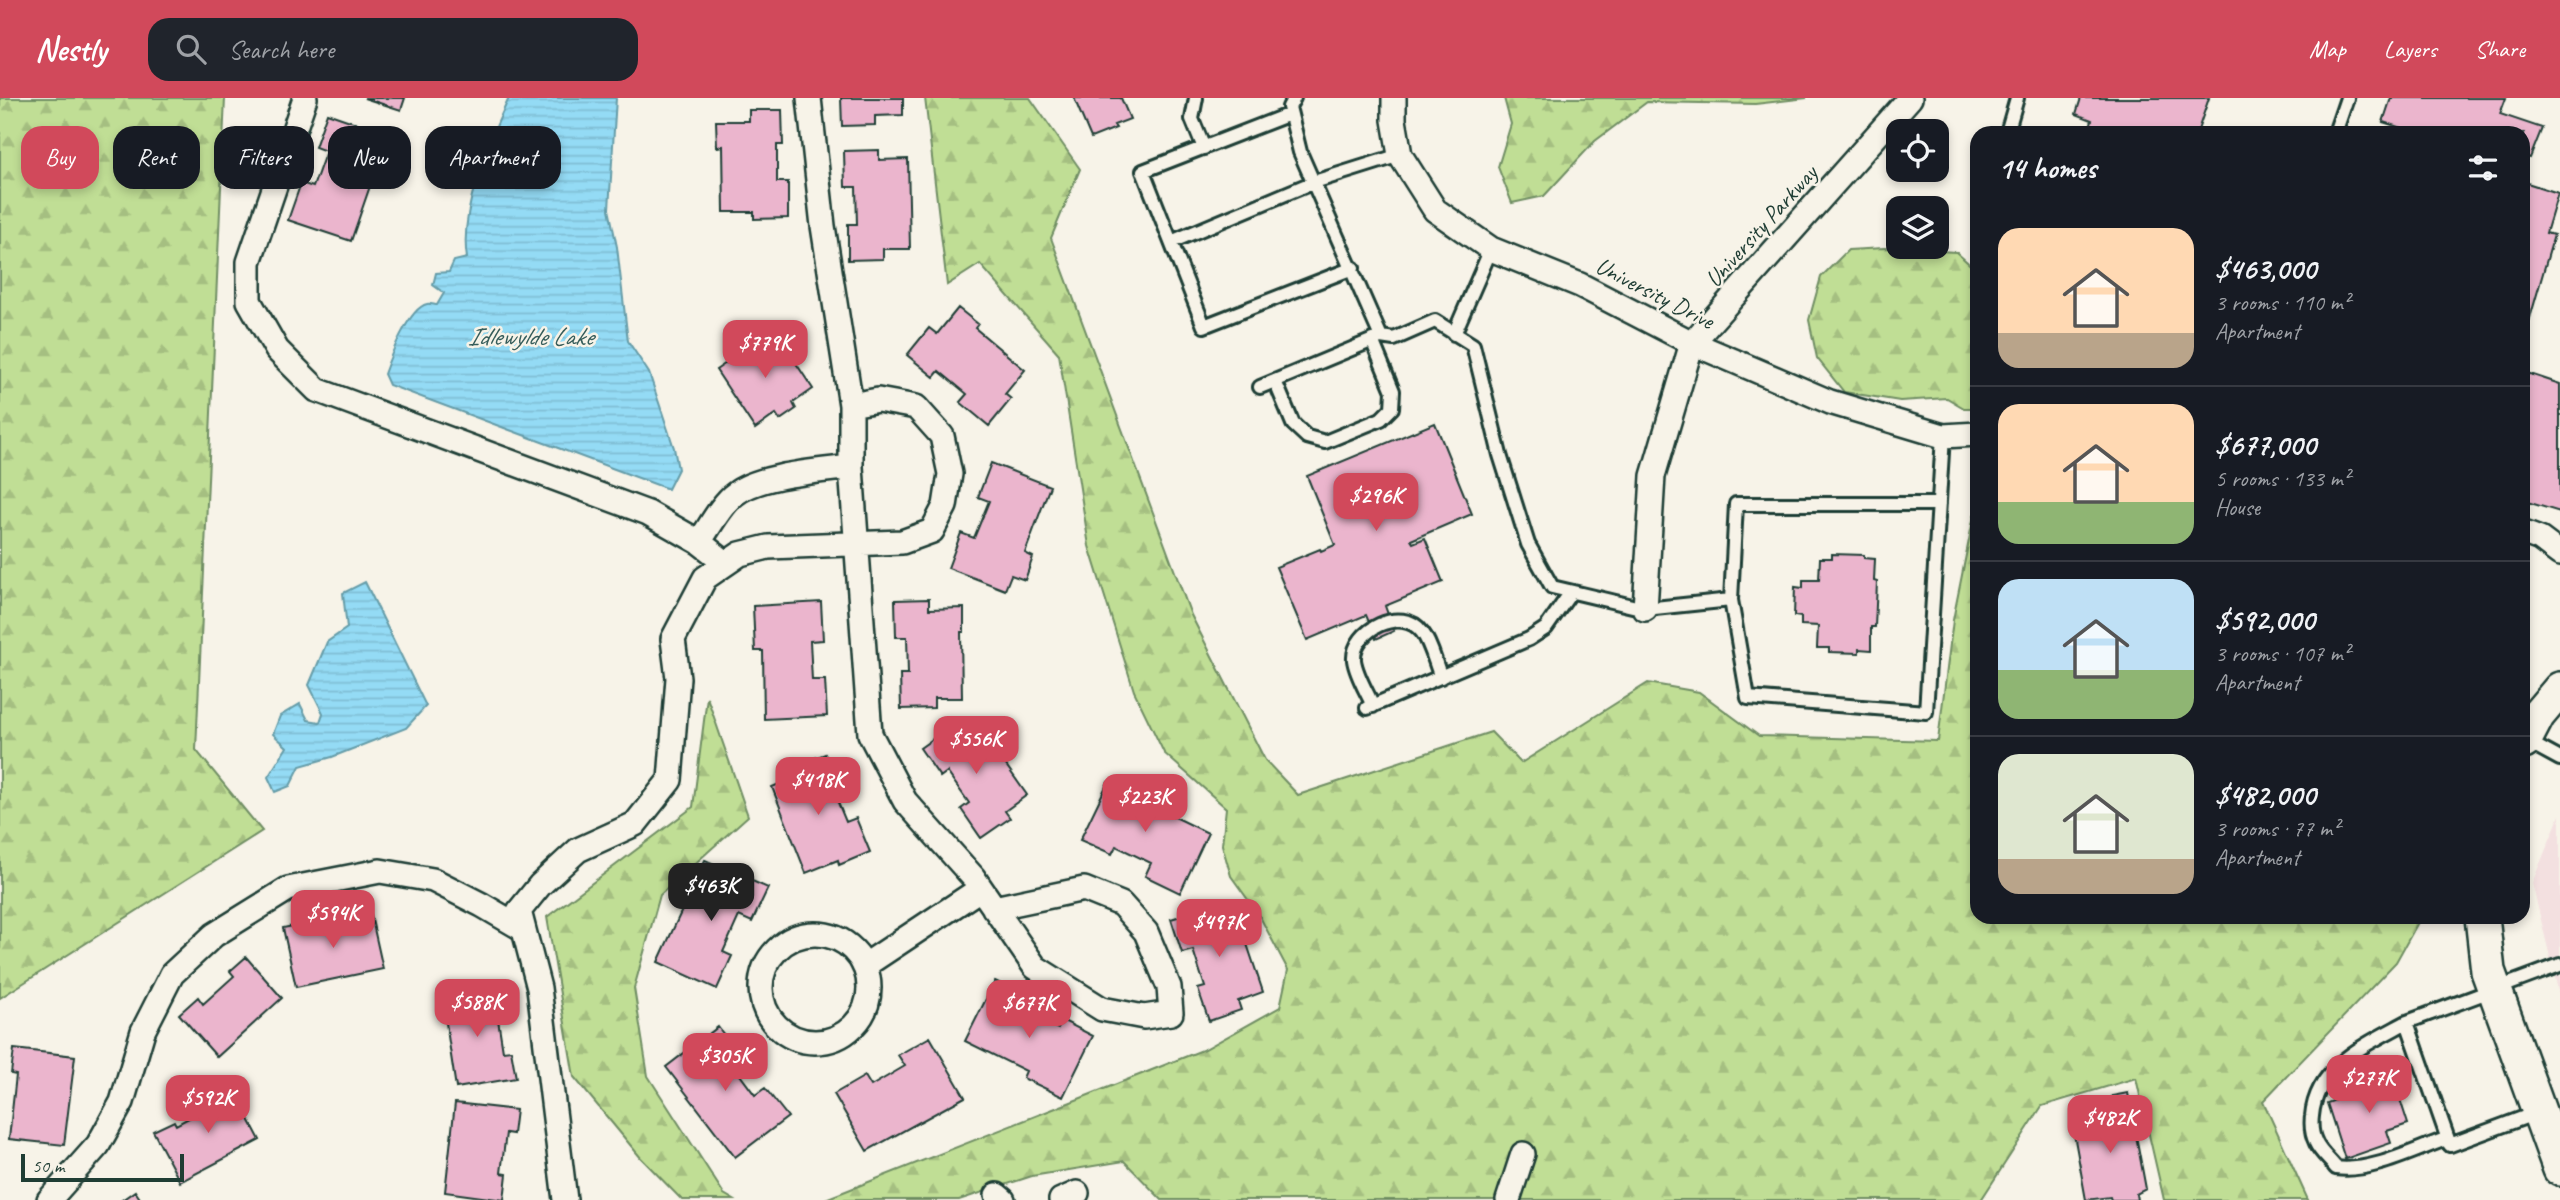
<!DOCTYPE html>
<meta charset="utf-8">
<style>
:root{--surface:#171b24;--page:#20242c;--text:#f1f3f6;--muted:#9ea1a6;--line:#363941;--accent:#d1495b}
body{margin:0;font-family:Caveat,sans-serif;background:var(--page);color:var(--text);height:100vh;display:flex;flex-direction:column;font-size:26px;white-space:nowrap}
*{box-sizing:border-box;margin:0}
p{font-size:23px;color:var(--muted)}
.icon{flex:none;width:38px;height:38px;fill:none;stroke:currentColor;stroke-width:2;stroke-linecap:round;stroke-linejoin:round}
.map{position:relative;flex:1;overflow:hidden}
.drawer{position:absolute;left:1970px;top:28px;width:560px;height:798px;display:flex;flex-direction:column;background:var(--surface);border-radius:21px;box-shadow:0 4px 10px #0003}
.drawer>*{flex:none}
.banner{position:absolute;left:21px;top:28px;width:665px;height:63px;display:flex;gap:14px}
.buttons{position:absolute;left:1886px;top:21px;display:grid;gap:14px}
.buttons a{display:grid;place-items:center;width:63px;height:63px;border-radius:14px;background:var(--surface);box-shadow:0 4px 10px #0003;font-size:35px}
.scale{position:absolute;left:21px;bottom:18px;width:163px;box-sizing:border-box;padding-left:7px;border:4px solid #1f3d34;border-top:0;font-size:19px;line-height:24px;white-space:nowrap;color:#1f3d34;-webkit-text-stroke:5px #f7f3e8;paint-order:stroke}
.price{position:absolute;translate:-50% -60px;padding:0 16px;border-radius:14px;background:var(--accent);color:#fff;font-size:23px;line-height:46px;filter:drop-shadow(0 2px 4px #0008)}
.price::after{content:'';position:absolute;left:50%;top:42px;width:21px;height:16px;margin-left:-10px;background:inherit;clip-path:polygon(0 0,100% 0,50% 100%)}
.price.active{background:#222;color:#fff}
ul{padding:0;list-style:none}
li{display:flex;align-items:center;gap:21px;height:175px;padding:0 28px}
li+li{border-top:2px solid var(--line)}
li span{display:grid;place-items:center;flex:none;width:196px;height:140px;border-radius:21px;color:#555}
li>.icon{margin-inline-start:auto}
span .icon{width:84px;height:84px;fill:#fffc;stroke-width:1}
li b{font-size:30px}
h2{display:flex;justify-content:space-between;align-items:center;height:84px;padding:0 28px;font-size:30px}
.pill{padding:0 24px;border-radius:21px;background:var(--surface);box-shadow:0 4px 10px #0003;font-size:24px;line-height:63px}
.pill.active{background:var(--accent);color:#fff}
header{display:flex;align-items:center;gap:42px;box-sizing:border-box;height:98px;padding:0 35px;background:var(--accent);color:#fff}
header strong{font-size:33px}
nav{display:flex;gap:38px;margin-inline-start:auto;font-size:24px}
.search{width:490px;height:63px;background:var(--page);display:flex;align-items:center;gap:18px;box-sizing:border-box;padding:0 24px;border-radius:21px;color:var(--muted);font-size:26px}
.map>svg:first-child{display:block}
.built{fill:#f3e0e0}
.forest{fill:url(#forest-firs);stroke:#708e64;stroke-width:2}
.water{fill:url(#water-rules);stroke:#659ca8;stroke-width:2}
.building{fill:#ebb5cd;stroke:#1f3d34;stroke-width:2}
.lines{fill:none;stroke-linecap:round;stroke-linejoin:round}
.service-casing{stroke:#1f3d34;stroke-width:18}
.minor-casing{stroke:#1f3d34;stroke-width:28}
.secondary-casing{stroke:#1f3d34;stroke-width:38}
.service{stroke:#f7f3e8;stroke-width:12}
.minor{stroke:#f7f3e8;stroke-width:23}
.secondary{stroke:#f7f3e8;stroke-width:33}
.labels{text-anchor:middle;stroke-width:5;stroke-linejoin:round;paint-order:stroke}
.street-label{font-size:24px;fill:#1f3d34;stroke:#f7f3e8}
.water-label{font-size:26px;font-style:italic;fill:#365d5b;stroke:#f7f3e8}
</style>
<header>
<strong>Nestly</strong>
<div class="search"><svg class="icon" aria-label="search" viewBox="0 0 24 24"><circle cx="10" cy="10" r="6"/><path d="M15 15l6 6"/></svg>Search here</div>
<nav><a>Map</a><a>Layers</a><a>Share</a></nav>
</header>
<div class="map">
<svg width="2560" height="1102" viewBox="0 0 2560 1102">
<defs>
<pattern id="forest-firs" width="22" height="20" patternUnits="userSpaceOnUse" patternTransform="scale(1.75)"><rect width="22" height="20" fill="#c0de95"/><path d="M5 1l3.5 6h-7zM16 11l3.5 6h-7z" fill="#a5bf81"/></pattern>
<pattern id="water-rules" width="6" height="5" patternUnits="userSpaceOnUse" patternTransform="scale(1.75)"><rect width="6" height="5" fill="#94dbf5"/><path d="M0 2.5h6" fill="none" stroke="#7fbdd3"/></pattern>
</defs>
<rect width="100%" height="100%" fill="#f7f3e8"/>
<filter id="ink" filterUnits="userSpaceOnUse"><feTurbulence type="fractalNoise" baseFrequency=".0143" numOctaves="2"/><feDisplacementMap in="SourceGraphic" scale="14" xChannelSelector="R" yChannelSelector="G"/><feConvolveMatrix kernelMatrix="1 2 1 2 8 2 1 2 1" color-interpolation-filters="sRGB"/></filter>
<g filter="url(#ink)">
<path class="built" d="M 2560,717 L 2560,900 L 2532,785 Z"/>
<path class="forest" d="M 0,0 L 225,0 L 196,652 L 262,733 L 0,900 Z
M 925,0 L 1030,0 L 1080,71 L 1051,140 L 1191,517 L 1265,662 L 1298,697 L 1491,634 L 1521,665 L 1648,585 L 1699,594 L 1759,638 L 1938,643 L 1953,522 L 1974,417 L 1977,414 L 1978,819 L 2421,819 L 2396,864 L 2263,1003 L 2308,1102 L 2164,1102 L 2136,980 L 2042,1008 L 1981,1102 L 1162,1102 L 1124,1063 L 1032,1078 L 959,1102 L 823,1102 L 1205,951 L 1280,909 L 1288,872 L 1259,817 L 1231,778 L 1222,747 L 1226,710 L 1164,655 L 1134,593 L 1089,448 L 1059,256 L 980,166 L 947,187 Z
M 1504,0 L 1807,0 L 1755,6 L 1647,4 L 1595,43 L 1544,98 L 1512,105 L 1498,69 L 1511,26 Z
M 1884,150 L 1956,154 L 1977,173 L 1977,310 L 1964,310 L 1947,300 L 1900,303 L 1844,294 L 1817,260 L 1809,222 L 1821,179 L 1848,152 Z
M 707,599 L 748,718 L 660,797 L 634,890 L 648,978 L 724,1096 L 734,1102 L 682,1102 L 641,1060 L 574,979 L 547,819 L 693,709 Z"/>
<path class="water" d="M 509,0 L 616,0 L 609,111 L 617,149 L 628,243 L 649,275 L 674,350 L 678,371 L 668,391 L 389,287 L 384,276 C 390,259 409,210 427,206 C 429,205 435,207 437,207 L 444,195 L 433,187 L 436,175 L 449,174 L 454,163 L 467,160 C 459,113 489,42 509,0 Z
M 365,484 L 426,608 L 406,630 L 332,659 L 300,668 L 290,688 L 275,694 L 268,679 L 287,649 L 273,636 L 280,618 L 300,606 L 308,622 L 320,624 L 323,615 L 309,587 L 327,544 L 347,530 L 343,495 Z"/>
<path class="building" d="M 364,0 L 405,0 L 401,12 Z
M 841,0 L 903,0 L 903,17 L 875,18 L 875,27 L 842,28 Z
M 1074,0 L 1121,0 L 1130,21 L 1114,27 L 1116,30 L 1091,40 Z
M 2081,0 L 2209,0 L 2197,35 L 2088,35 L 2092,22 L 2076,16 Z
M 2391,0 L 2506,0 L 2500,16 L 2542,30 L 2530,60 L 2524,58 L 2524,35 L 2417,35 L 2383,24 Z
M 749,12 L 782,12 L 783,47 L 777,47 L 777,84 L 788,84 L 788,120 L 754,121 L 754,114 L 724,114 L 723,48 L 717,49 L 716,23 L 749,23 Z
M 327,15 L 388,36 L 351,143 L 288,122 L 301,85 L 313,89 L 326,53 L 315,49 Z
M 879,52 L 879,62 L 908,61 L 910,151 L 883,151 L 883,161 L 848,162 L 848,126 L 857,126 L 856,89 L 845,89 L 844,53 Z
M 2524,84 L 2558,95 L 2546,135 L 2554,137 L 2524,241 Z
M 958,210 L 978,226 L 975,230 L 1025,272 L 1005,296 L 1011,301 L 989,328 L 960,304 L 967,296 L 939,273 L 934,279 L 907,257 L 929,230 L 937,236 Z
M 774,232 L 813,291 L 793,305 L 796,311 L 780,322 L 776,316 L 755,331 L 716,272 Z
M 2524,274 L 2560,286 L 2560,414 L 2524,403 Z
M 1435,325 L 1472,416 L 1411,442 L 1413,445 L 1425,440 L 1443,484 L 1385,508 L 1394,533 L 1376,541 L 1366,517 L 1307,542 L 1276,469 L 1320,451 L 1321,453 L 1335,447 L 1307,378 Z
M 991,365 L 1050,388 L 1025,455 L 1033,459 L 1025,482 L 1011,477 L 1005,492 L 948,470 L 961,435 L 974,440 L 989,403 L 978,399 Z
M 1832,456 L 1864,457 L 1864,460 L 1875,461 L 1874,483 L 1877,484 L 1875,529 L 1871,529 L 1871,552 L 1859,551 L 1859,555 L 1829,554 L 1829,550 L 1817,550 L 1818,528 L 1801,527 L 1801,519 L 1794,518 L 1795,489 L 1803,490 L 1803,482 L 1819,482 L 1820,460 L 1832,460 Z
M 929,501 L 929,511 L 964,510 L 964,534 L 961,534 L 962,600 L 934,600 L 934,610 L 901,611 L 900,576 L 908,576 L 907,539 L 896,539 L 895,502 Z
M 821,504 L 823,542 L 810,543 L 812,582 L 825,582 L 827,618 L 764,621 L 763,553 L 755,553 L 753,508 Z
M 975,623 L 1027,697 L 1005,713 L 1010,720 L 981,740 L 961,711 L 969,705 L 947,674 L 940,679 L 920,650 L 947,631 L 952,638 Z
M 825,656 L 838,688 L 832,690 L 846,724 L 856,720 L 870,754 L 839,767 L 838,762 L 806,775 L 772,689 L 796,679 L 792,669 Z
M 1132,683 L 1152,693 L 1146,705 L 1208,735 L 1180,795 L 1145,778 L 1151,765 L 1116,748 L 1112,756 L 1080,742 L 1108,684 L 1126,693 Z
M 705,762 L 768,790 L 752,824 L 739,818 L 723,854 L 732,858 L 717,891 L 658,864 Z
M 1234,807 L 1263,894 L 1238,903 L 1241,912 L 1209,923 L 1198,891 L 1205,889 L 1193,852 L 1182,855 L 1171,821 L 1203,811 L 1205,817 Z
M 371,817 L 383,871 L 296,889 L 283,830 L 308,825 L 309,830 Z
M 246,859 L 282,900 L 217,959 L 179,916 L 198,899 L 203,906 L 234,878 L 230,873 Z
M 995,883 L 1030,901 L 1023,914 L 1058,931 L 1062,922 L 1093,938 L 1063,999 L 1023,980 L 1026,973 L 965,943 Z
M 498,890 L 502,915 L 497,915 L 503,953 L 511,952 L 516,980 L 456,990 L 442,899 Z
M 718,929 L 741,959 L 732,966 L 755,997 L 765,990 L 788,1019 L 735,1059 L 666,969 Z
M 930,939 L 965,999 L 867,1053 L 834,996 L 865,978 L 871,988 L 905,968 L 898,957 Z
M 14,951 L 75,958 L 64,1047 L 9,1041 L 16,977 L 11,976 Z
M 2388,969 L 2404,978 L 2407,989 L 2397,992 L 2408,1026 L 2387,1033 L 2391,1045 L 2345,1061 L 2327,1005 L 2381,986 L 2377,973 Z
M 231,987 L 260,1042 L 180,1084 L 153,1033 L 174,1023 L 176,1027 L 213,1007 L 208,998 Z
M 2128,995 L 2146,1091 L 2136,1096 L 2137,1102 L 2111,1102 L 2110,1099 L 2086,1102 L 2072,1025 L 2116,1017 L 2112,998 Z
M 455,1005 L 516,1012 L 513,1036 L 506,1035 L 501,1075 L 507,1076 L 504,1102 L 445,1094 Z
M 135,1093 L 141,1102 L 122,1102 Z"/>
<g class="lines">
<defs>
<path id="service" d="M 1196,0 L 1192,21 L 1204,50
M 1294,0 L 1289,9 L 1300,54 L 1381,239 L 1394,241 L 1435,223 L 1473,247 L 1500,357 L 1528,446 L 1552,489 L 1645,511 L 1731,502 L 1748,600 L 1926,614 L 1943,338
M 1290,16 L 1143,73 L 1204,228 L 1353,170
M 2007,35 L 2017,0
M 2335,35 L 2347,0
M 1171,144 L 1314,84 L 1400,57
M 1454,236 L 1491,151
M 1275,283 L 1293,326 L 1307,339 L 1325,344 L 1381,321 L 1392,310 L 1393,293 L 1372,242
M 1260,289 L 1378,240
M 1731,502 L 1736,406 L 1939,406
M 1373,608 C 1367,594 1356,577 1354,562 C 1352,532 1402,507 1422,534 C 1431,545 1435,565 1441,579
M 1367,610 L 1529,541 L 1546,530 L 1571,494
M 2525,642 L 2560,661
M 2407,924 C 2367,946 2316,968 2312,1018 C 2311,1026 2312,1037 2316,1045 C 2320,1054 2330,1062 2336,1070 C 2370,1075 2414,1052 2446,1041 L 2450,1047
M 2539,1014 L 2450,1047 L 2407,924 L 2560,867"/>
<path id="minor" d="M 305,0 L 249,164 L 249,203 L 277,252 L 317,292 L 648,415 L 699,444 L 726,465
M 809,0 L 823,128 L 851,307 L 851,369 L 870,636 L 905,703 L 973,779 L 1035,869 L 1102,911 L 1144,919 L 1171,915 L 1169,889 L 1146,834 L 1121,806 L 1084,791 L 994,810
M 1394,0 L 1394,22 L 1400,57 L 1435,112 L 1491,151 L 1580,187 L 1692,245 L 1830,304 L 1943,338 L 1978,336
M 2524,435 L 2540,441 L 2560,456
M 699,444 C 709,430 722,405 735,396 C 758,377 821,373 851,369
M 1645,511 L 1653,378 L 1692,245 L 1910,0
M761 890a54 54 0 1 1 108 0a54 54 0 1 1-108 0Z
M 864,868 L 980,791
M 997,1097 L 1003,1102
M 49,1102 L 98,1047 L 122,1004 L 143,933 L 172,876 L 214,837 L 288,791 L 380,773 L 433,782 L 482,807 L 523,831
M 565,1102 L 539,890 L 519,813 L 540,787 L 578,752 L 635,726 L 670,682 L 678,580 L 673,541 L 705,480 L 740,456 L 768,449 L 902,444 L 932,433 L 945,408 L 950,376 L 942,338 L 916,309 L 878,302 L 851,307
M 1061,1102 L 1077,1095
M 1508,1102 L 1523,1056"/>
<path id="secondary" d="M 2524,644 L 2538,617 L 2560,591
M 2482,819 L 2488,873 L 2560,1071"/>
</defs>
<use href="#service" class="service-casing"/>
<use href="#minor" class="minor-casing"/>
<use href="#secondary" class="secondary-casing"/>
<use href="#service" class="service"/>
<use href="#minor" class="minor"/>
<use href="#secondary" class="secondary"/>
</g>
</g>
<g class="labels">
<g class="street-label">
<text transform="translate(1761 128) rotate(-48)" y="8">University Parkway</text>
<text transform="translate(1655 195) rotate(27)" y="8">University Drive</text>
</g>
<g class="water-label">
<text x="530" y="247">Idlewylde Lake</text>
</g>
</g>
</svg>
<div class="buttons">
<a><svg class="icon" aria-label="locate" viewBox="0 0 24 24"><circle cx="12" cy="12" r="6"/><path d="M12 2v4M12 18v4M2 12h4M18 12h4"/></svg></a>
<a><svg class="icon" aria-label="layers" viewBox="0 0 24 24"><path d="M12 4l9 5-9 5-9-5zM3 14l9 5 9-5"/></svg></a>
</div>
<div class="scale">50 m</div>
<b class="price" style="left:765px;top:282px">$779K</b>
<b class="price" style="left:1376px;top:435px">$296K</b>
<b class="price" style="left:976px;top:678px">$556K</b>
<b class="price" style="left:818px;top:719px">$418K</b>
<b class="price" style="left:1145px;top:736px">$223K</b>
<b class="price active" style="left:711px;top:825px">$463K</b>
<b class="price" style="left:333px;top:852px">$594K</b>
<b class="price" style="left:1219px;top:861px">$497K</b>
<b class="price" style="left:477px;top:941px">$588K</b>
<b class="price" style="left:1029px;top:942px">$677K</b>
<b class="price" style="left:725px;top:995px">$305K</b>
<b class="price" style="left:2369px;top:1017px">$277K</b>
<b class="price" style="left:208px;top:1037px">$592K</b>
<b class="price" style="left:2110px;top:1057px">$482K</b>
<div class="banner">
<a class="pill active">Buy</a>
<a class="pill">Rent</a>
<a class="pill">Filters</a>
<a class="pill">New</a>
<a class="pill">Apartment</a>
</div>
<section class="drawer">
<h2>14 homes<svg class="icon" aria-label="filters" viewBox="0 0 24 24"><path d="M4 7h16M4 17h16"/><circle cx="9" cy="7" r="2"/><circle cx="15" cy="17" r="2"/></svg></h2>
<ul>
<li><span style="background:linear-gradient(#ffd9b3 75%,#b9a48a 0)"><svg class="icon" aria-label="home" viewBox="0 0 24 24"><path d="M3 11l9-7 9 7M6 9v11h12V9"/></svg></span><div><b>$463,000</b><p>3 rooms · 110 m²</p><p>Apartment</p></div></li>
<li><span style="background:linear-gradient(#ffd9b3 70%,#8fb573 0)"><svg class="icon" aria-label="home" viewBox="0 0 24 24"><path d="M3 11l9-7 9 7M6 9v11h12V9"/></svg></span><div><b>$677,000</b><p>5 rooms · 133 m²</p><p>House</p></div></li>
<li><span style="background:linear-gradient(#bfe0f5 65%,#8fb573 0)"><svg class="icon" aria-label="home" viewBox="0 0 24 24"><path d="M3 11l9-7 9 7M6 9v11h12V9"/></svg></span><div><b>$592,000</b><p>3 rooms · 107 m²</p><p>Apartment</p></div></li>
<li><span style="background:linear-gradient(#dfe7d0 75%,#b9a48a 0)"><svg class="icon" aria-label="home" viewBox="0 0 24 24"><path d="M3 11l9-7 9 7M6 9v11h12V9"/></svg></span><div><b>$482,000</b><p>3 rooms · 77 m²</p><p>Apartment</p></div></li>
</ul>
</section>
</div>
